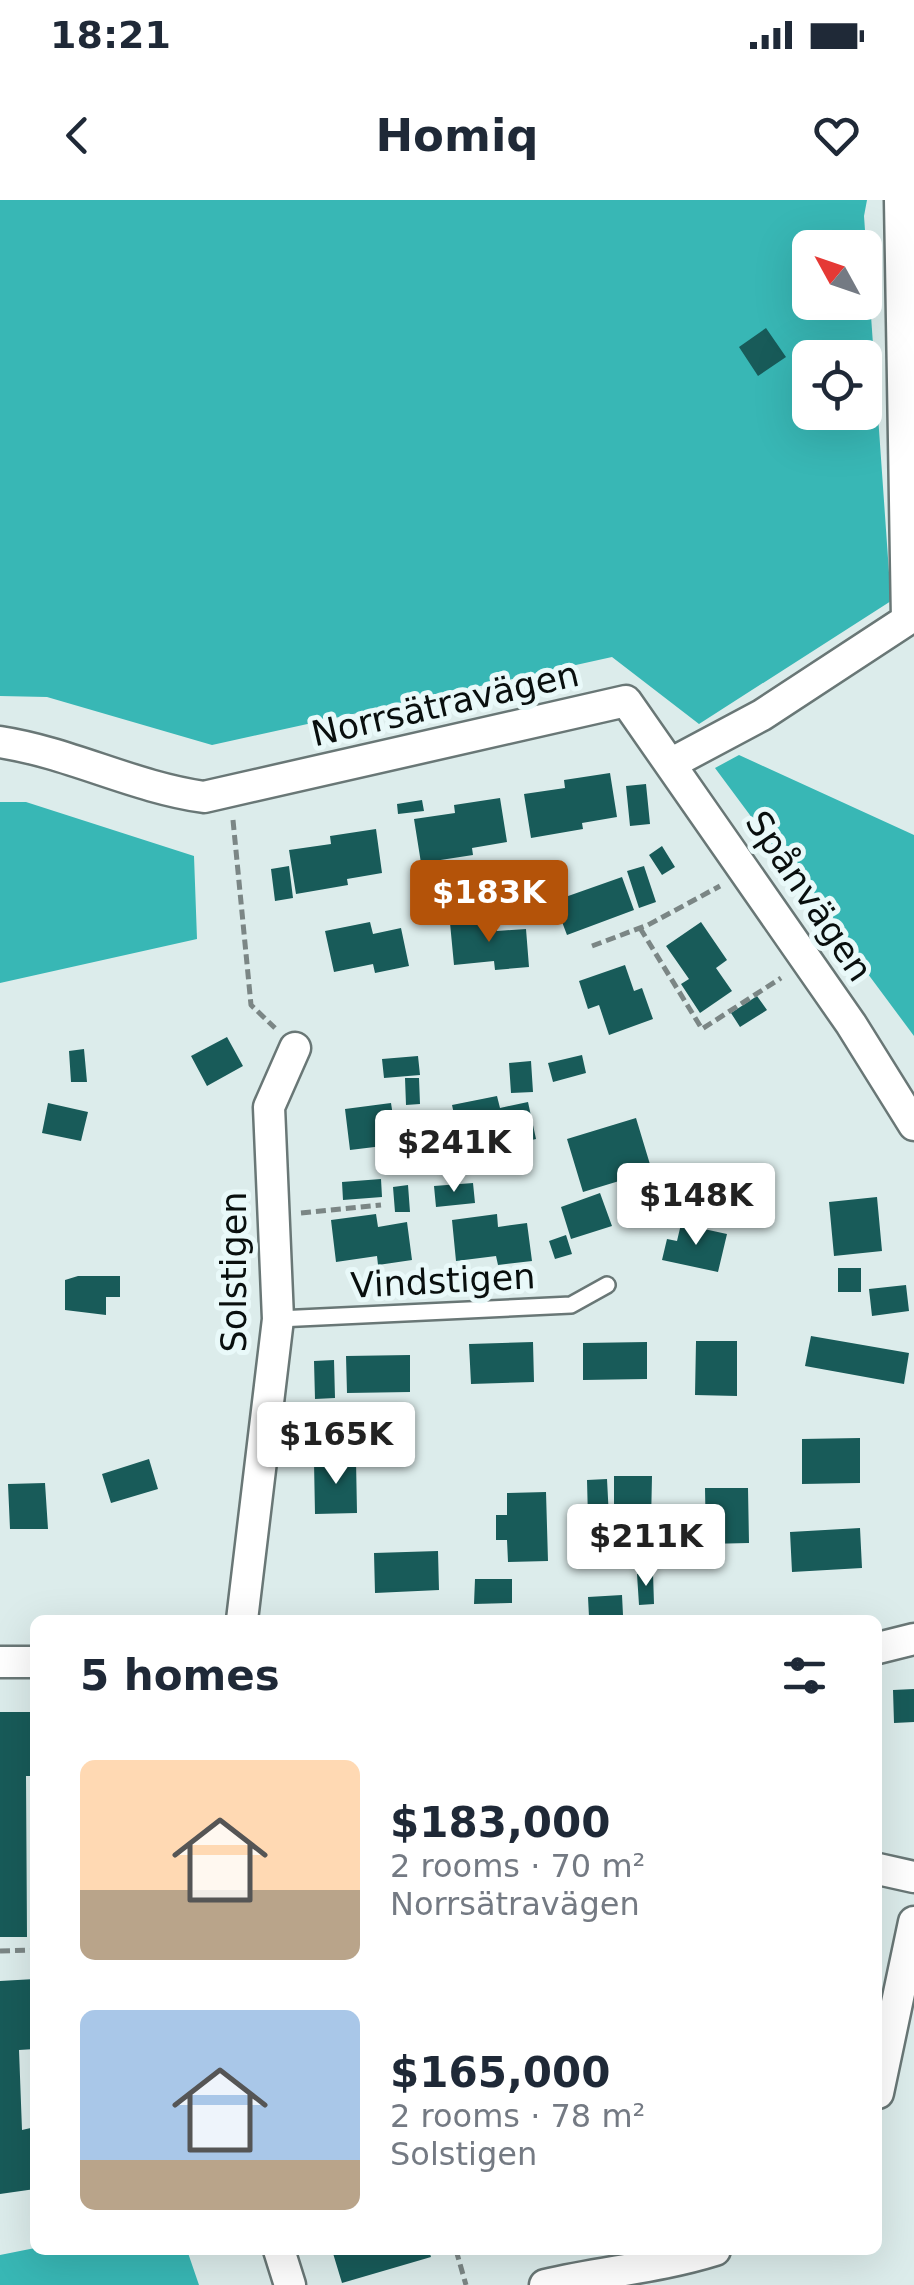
<!DOCTYPE html>
<meta charset="utf-8">
<style>
:root{--surface:#fff;--page:#f2f2f3;--text:#1f2937;--muted:#747a83;--accent:#b45309}
body{margin:0;font-family:"DejaVu Sans",sans-serif;background:var(--page);color:var(--text);height:100vh;display:flex;flex-direction:column;font-size:38px;white-space:nowrap}
*{box-sizing:border-box;margin:0}
p{font-size:32px;color:var(--muted)}
.icon{flex:none;width:55px;height:55px;fill:none;stroke:currentColor;stroke-width:2;stroke-linecap:round;stroke-linejoin:round}
.map{position:relative;flex:1;overflow:hidden}
.sheet{position:absolute;left:30px;top:1415px;width:852px;height:640px;display:flex;flex-direction:column;background:var(--surface);border-radius:15px;box-shadow:0 10px 40px #0002}
.sheet>*{flex:none}
.needle{width:65px;rotate:310deg}
.buttons{position:absolute;left:792px;top:30px;display:grid;gap:20px}
.buttons a{display:grid;place-items:center;width:90px;height:90px;border-radius:15px;background:var(--surface);box-shadow:0 10px 40px #0002;font-size:50px}
.price{position:absolute;translate:-50% -85px;padding:0 22px;border-radius:10px;background:#fff;color:#222;font-size:32px;line-height:65px;filter:drop-shadow(0 2px 5px #0008)}
.price::after{content:'';position:absolute;left:50%;top:60px;width:30px;height:22px;margin-left:-15px;background:inherit;clip-path:polygon(0 0,100% 0,50% 100%)}
.price.current{background:var(--accent);color:#fff}
ul{padding:0;list-style:none}
li{display:flex;align-items:center;gap:30px;height:250px;padding:0 50px}
li span{display:grid;place-items:center;flex:none;width:280px;height:200px;border-radius:15px;color:#555}
li>.icon{margin-inline-start:auto}
span .icon{width:120px;height:120px;fill:#fffc;stroke-width:1}
li b{font-size:42px}
h2{display:flex;justify-content:space-between;align-items:center;height:120px;padding:0 50px;font-size:42px}
.status{display:flex;justify-content:space-between;align-items:center;height:70px;padding:0 50px;background:var(--surface);direction:ltr}
.status svg{height:28px;fill:currentColor}
header{display:flex;justify-content:space-between;align-items:center;height:130px;padding:0 50px;background:var(--surface);font-size:45px;font-weight:700}
.map>svg:first-child{display:block}
.forest{fill:#38b7b5;fill-rule:evenodd}
.building{fill:#185b59}
.lines{fill:none;stroke-linecap:round;stroke-linejoin:round}
.service-casing{stroke:#697776;stroke-width:20}
.minor-casing{stroke:#697776;stroke-width:35}
.path{stroke:#7b8685;stroke-width:5;stroke-dasharray:10 5;stroke-linecap:butt}
.service{stroke:#fff;stroke-width:15}
.minor{stroke:#fff;stroke-width:30}
.labels{text-anchor:middle;stroke-width:10;stroke-linejoin:round;paint-order:stroke}
.street-label{font-size:35px;fill:#090f0e;stroke:#e9f9f9}
</style>
<div class="status"><b>18:21</b><svg viewBox="0 0 49 12"><path d="M0 12V9h3v3zM5 12V6h3v6zM10 12V3h3v9zM15 12V0h3v12zM26 1h20v11H26zM47 4h2v5h-2z"/></svg></div>
<header><svg class="icon" aria-label="back" viewBox="0 0 24 24"><path d="M15 5l-7 7 7 7"/></svg>Homiq<svg class="icon" aria-label="heart" viewBox="0 0 24 24"><path d="M12 20l-8-8c-3-5 5-10 8-4 3-6 11-1 8 4z"/></svg></header>
<div class="map">
<svg width="914" height="2085" viewBox="0 0 914 2085">
<rect width="100%" height="100%" fill="#dceceb"/>
<path class="forest" d="M 0,0 L 867,0 L 864,16 L 891,401 L 699,524 L 612,457 L 212,545 L 47,497 L 0,496 ZM 810,48 L 865,48 L 865,102 L 810,102 ZM 810,158 L 865,158 L 865,212 L 810,212 Z
M 739,555 L 914,635 L 914,836 L 715,568 Z
M 0,602 L 26,602 L 194,656 L 197,739 L 0,783 Z
M 35,2048 L 187,2050 L 199,2085 L 0,2085 L 0,2055 Z"/>
<path class="building" d="M 766,128 L 786,157 L 758,176 L 739,147 Z
M 610,573 L 617,617 L 582,623 L 583,629 L 531,638 L 524,594 L 565,588 L 564,580 Z
M 646,584 L 650,624 L 630,626 L 626,586 Z
M 500,598 L 507,642 L 472,648 L 473,655 L 421,663 L 414,619 L 455,613 L 454,605 Z
M 422,600 L 424,611 L 398,614 L 397,604 Z
M 376,629 L 382,673 L 347,679 L 348,685 L 296,694 L 289,650 L 331,644 L 330,636 Z
M 662,646 L 675,667 L 662,675 L 649,655 Z
M 289,666 L 293,698 L 275,701 L 271,669 Z
M 644,666 L 656,702 L 639,708 L 627,671 Z
M 622,677 L 634,710 L 567,735 L 554,701 Z
M 515,689 L 515,708 L 476,709 L 476,690 Z
M 496,719 L 497,731 L 526,729 L 529,767 L 495,770 L 494,761 L 454,765 L 450,723 Z
M 370,722 L 373,734 L 401,728 L 409,766 L 375,773 L 373,764 L 334,772 L 325,731 Z
M 701,722 L 727,760 L 716,768 L 732,791 L 700,813 L 681,784 L 689,779 L 666,746 Z
M 625,765 L 634,791 L 642,788 L 653,819 L 609,835 L 599,805 L 588,809 L 579,781 Z
M 757,796 L 767,810 L 740,827 L 731,813 Z
M 227,837 L 243,866 L 207,886 L 191,856 Z
M 84,849 L 87,882 L 71,882 L 69,851 Z
M 582,855 L 586,873 L 553,882 L 548,863 Z
M 418,856 L 420,875 L 384,878 L 382,859 Z
M 531,861 L 533,892 L 511,893 L 509,863 Z
M 405,878 L 419,878 L 420,904 L 406,905 Z
M 497,896 L 500,908 L 528,902 L 536,939 L 502,947 L 500,938 L 461,946 L 452,905 Z
M 48,903 L 88,912 L 81,941 L 42,933 Z
M 391,903 L 393,916 L 421,912 L 425,950 L 392,954 L 391,945 L 350,950 L 345,909 Z
M 636,918 L 652,971 L 583,992 L 567,939 Z
M 381,979 L 382,997 L 343,1000 L 342,982 Z
M 473,983 L 475,1003 L 436,1007 L 434,986 Z
M 408,985 L 410,1012 L 395,1012 L 393,987 Z
M 600,993 L 612,1026 L 571,1039 L 561,1007 Z
M 877,997 L 882,1051 L 834,1056 L 829,1002 Z
M 376,1014 L 378,1027 L 407,1022 L 412,1060 L 378,1065 L 377,1056 L 336,1062 L 331,1020 Z
M 497,1014 L 498,1027 L 527,1023 L 532,1061 L 498,1065 L 496,1056 L 456,1061 L 452,1020 Z
M 681,1024 L 727,1034 L 718,1072 L 662,1060 L 667,1039 L 677,1041 Z
M 566,1035 L 572,1054 L 555,1059 L 549,1041 Z
M 838,1068 L 861,1068 L 861,1092 L 838,1092 Z
M 78,1076 L 120,1076 L 120,1097 L 106,1097 L 106,1115 L 65,1110 L 65,1080 Z
M 906,1085 L 909,1111 L 872,1116 L 869,1089 Z
M 811,1136 L 909,1153 L 904,1184 L 805,1166 Z
M 696,1141 L 737,1141 L 737,1196 L 695,1195 Z
M 533,1142 L 534,1182 L 471,1184 L 469,1144 Z
M 647,1142 L 647,1179 L 583,1180 L 583,1143 Z
M 410,1155 L 410,1192 L 347,1193 L 346,1156 Z
M 334,1160 L 335,1198 L 315,1199 L 314,1161 Z
M 860,1238 L 860,1283 L 802,1284 L 802,1239 Z
M 149,1259 L 158,1289 L 111,1303 L 102,1274 Z
M 356,1260 L 357,1313 L 315,1314 L 314,1262 Z
M 614,1276 L 652,1276 L 651,1323 L 614,1323 Z
M 607,1279 L 609,1318 L 588,1319 L 587,1280 Z
M 45,1283 L 48,1329 L 10,1329 L 8,1284 Z
M 705,1288 L 748,1288 L 749,1343 L 706,1344 Z
M 546,1292 L 548,1361 L 508,1362 L 507,1340 L 496,1340 L 496,1315 L 507,1315 L 507,1293 Z
M 860,1328 L 862,1368 L 792,1372 L 790,1332 Z
M 438,1351 L 439,1390 L 375,1393 L 374,1353 Z
M 653,1373 L 654,1404 L 639,1405 L 637,1374 Z
M 475,1379 L 512,1379 L 512,1403 L 474,1404 Z
M 622,1395 L 623,1415 L 589,1417 L 588,1397 Z
M 914,1489 L 914,1522 L 894,1523 L 893,1490 Z
M 0,1512 L 35,1512 L 35,1576 L 26,1576 L 27,1737 L 0,1737 Z
M 35,1779 L 35,1849 L 19,1850 L 22,1930 L 35,1927 L 35,1989 L 0,1994 L 0,1781 Z
M 332,2050 L 429,2050 L 431,2057 L 342,2083 Z"/>
<g class="lines">
<defs>
<path id="service" d="M 278,1119 L 571,1105 L 607,1085"/>
<path id="minor" d="M 0,542 C 71,553 133,587 204,597 L 626,501 L 851,824 L 914,925
M 672,563 L 762,515 L 907,420 L 900,0
M 242,1420 L 278,1119 L 269,907 L 295,848
M 878,1448 L 914,1439
M 0,1462 L 35,1462
M 878,1669 L 914,1677
M 878,1893 L 914,1722
M 279,2050 L 290,2085
M 545,2085 C 604,2071 657,2068 715,2050"/>
</defs>
<use href="#service" class="service-casing"/>
<use href="#minor" class="minor-casing"/>
<path class="path" d="M 233,620 L 251,805 L 275,828
M 640,728 L 702,829 L 781,778
M 592,746 L 648,725 L 720,686
M 301,1013 L 381,1005
M 0,1751 L 35,1750
M 456,2050 L 466,2085"/>
<use href="#service" class="service"/>
<use href="#minor" class="minor"/>
</g>
<g class="labels">
<g class="street-label">
<text transform="translate(445 504) rotate(-13)" y="12">Norrsätravägen</text>
<text transform="translate(809 696) rotate(56)" y="12">Spånvägen</text>
<text transform="translate(234 1072) rotate(-90)" y="12">Solstigen</text>
<text transform="translate(443 1081) rotate(-3)" y="12">Vindstigen</text>
</g>
</g>
</svg>
<div class="buttons">
<a><svg class="needle" viewBox="-14 -14 28 28"><path d="M0-13l5 13h-10z" fill="#e53935"/><path d="M0 13l5-13h-10z" fill="#747a83"/></svg></a>
<a><svg class="icon" aria-label="locate" viewBox="0 0 24 24"><circle cx="12" cy="12" r="6"/><path d="M12 2v4M12 18v4M2 12h4M18 12h4"/></svg></a>
</div>
<b class="price current" style="left:489px;top:745px">$183K</b>
<b class="price" style="left:454px;top:995px">$241K</b>
<b class="price" style="left:696px;top:1048px">$148K</b>
<b class="price" style="left:336px;top:1287px">$165K</b>
<b class="price" style="left:646px;top:1389px">$211K</b>
<section class="sheet">
<h2>5 homes<svg class="icon" aria-label="filters" viewBox="0 0 24 24"><path d="M4 7h16M4 17h16"/><circle cx="9" cy="7" r="2"/><circle cx="15" cy="17" r="2"/></svg></h2>
<ul>
<li><span style="background:linear-gradient(#ffd9b3 65%,#b9a48a 0)"><svg class="icon" aria-label="home" viewBox="0 0 24 24"><path d="M3 11l9-7 9 7M6 9v11h12V9"/></svg></span><div><b>$183,000</b><p>2 rooms · 70 m²</p><p>Norrsätravägen</p></div></li>
<li><span style="background:linear-gradient(#a9c7e8 75%,#b9a48a 0)"><svg class="icon" aria-label="home" viewBox="0 0 24 24"><path d="M3 11l9-7 9 7M6 9v11h12V9"/></svg></span><div><b>$165,000</b><p>2 rooms · 78 m²</p><p>Solstigen</p></div></li>
</ul>
</section>
</div>
